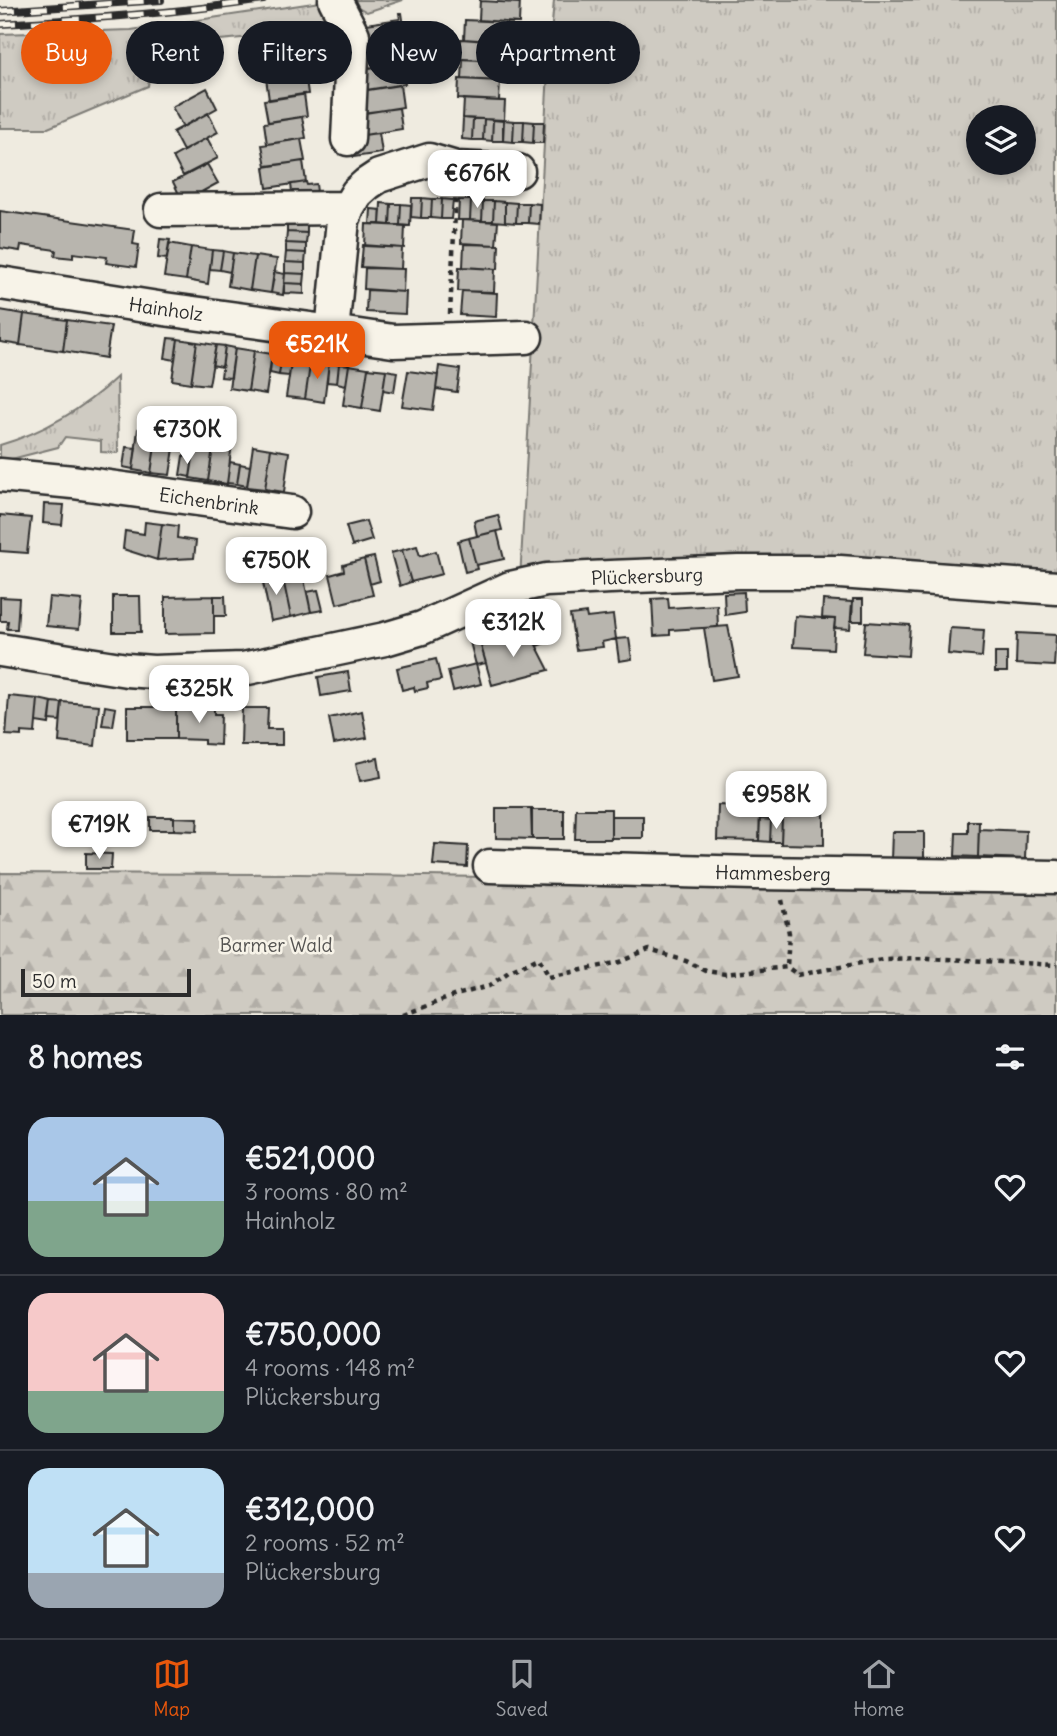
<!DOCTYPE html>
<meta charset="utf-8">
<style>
:root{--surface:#171b24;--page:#20242c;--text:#f1f3f6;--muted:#9ea1a6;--line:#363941;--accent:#ea580c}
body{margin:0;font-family:Delius,sans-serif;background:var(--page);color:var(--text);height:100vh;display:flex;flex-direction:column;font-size:26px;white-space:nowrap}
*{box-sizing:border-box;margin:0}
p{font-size:23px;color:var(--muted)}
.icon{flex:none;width:38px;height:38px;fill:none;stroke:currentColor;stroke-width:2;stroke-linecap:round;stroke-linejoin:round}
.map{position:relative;height:1015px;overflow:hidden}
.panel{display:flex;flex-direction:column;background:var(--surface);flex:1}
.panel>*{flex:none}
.hud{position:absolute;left:21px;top:21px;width:700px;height:63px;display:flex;gap:14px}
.controls{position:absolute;left:966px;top:105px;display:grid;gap:14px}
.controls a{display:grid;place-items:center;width:70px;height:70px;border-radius:50%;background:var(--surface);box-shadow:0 4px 10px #0003;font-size:35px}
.scale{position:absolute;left:21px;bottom:18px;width:170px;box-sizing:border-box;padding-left:7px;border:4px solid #2b2b2b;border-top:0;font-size:19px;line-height:24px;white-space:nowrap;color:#2b2b2b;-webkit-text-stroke:5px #f7f3e8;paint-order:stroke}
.price{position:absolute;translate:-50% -60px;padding:0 16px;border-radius:14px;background:#fff;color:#222;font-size:23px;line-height:46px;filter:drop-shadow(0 2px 4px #0008)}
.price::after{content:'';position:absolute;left:50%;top:42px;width:21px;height:16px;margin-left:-10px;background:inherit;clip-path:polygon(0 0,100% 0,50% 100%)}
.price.selected{background:var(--accent);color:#fff}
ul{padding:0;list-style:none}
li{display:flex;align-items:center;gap:21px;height:175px;padding:0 28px}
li+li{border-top:2px solid var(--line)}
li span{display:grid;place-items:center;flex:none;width:196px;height:140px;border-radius:21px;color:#555}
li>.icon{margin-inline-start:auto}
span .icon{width:84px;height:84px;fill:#fffc;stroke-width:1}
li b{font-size:30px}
h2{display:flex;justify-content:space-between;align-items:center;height:84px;padding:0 28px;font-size:30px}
.chip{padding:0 24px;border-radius:32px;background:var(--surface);box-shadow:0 4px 10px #0003;font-size:24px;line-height:63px}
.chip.selected{background:var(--accent);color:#fff}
.tab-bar{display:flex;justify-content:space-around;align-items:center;height:98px;border-top:2px solid var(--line);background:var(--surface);font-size:19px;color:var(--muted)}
.tab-bar a{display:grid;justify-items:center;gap:4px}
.tab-bar .selected{color:var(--accent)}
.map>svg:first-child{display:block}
.grass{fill:url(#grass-tufts);stroke:#7d7b76;stroke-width:2;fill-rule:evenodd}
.forest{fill:url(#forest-firs);stroke:#7d7b76;stroke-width:2}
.building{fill:#b8b5ae;stroke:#2b2b2b;stroke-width:2}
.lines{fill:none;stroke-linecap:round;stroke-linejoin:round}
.minor-casing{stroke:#2b2b2b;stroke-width:37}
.path{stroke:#2b2b2b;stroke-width:4.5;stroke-dasharray:5 5;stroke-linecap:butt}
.minor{stroke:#f7f3e8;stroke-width:32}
.rail-casing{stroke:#2b2b2b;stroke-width:8}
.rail{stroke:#f7f3e8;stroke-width:5;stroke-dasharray:16;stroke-linecap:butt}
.labels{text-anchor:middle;stroke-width:5;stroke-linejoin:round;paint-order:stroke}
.street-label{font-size:19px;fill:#2b2b2b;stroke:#f7f3e8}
.park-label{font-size:19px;fill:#545351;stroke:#f7f3e8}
</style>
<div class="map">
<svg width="1057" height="1015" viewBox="0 0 1057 1015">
<defs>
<pattern id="grass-tufts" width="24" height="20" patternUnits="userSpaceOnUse" patternTransform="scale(1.75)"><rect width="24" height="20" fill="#cfcbc2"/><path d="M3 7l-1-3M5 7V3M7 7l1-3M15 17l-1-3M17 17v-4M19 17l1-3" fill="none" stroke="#b2aea7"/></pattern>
<pattern id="forest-firs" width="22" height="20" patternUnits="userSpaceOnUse" patternTransform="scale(1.75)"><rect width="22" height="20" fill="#cfcbc2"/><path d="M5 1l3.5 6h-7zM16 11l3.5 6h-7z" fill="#b2aea7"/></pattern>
</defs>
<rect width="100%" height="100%" fill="#efebe0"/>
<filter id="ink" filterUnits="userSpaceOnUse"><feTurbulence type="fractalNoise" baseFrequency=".0143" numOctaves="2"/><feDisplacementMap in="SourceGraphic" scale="14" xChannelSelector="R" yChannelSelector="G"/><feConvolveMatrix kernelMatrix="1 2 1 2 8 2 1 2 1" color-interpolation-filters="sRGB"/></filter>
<g filter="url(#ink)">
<path class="grass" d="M 346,0 L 403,0 L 367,12 Z
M 554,0 L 1057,0 L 1057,583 L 520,580 L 548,71 ZM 978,117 L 1024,117 L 1024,163 L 978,163 Z
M 320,2 L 327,3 L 321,31 L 153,46 L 148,86 L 48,128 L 0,128 L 0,34 L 131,30 Z
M 117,377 L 118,453 L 101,452 L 101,441 L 65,437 L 58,447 L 0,462 L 0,445 C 44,432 84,408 117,377 Z"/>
<path class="forest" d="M 0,873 L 300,874 L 1057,886 L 1057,1015 L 0,1015 Z"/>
<path class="building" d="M 480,0 L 481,1 L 519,3 L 519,0 L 520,0 L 519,23 L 479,20 Z
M 399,13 L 402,13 L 406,40 L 366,46 L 362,19 L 365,19 L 366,24 L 400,19 Z
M 465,20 L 506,22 L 505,42 L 464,39 Z
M 461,39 L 501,42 L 500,61 L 460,59 Z
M 402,41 L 406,62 L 367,68 L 364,46 Z
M 306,49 L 309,72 L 270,77 L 267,55 Z
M 463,59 L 503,61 L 502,81 L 462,79 Z
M 401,63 L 405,84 L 366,90 L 363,69 Z
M 305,72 L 308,94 L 269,100 L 266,78 Z
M 459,79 L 500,81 L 499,101 L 458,99 Z
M 400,85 L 403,107 L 365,113 L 362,91 Z
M 207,88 L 217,108 L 183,127 L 172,107 Z
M 304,94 L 307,116 L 268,122 L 264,100 Z
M 464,99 L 505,101 L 504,120 L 463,118 Z
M 399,108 L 402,129 L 364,135 L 361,113 Z
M 208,113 L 218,132 L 183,151 L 173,132 Z
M 302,117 L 306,138 L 267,144 L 264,123 Z
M 463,118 L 473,119 L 472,140 L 462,139 Z
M 473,119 L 484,119 L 483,140 L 472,140 Z
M 484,119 L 493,120 L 492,141 L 483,140 Z
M 493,120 L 503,121 L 503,141 L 492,141 Z
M 504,120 L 514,121 L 513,142 L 503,141 Z
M 514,121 L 524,121 L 523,142 L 513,142 Z
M 524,121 L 534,122 L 533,143 L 523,142 Z
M 534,122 L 544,122 L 543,143 L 533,143 Z
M 379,133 L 382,153 L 353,157 L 354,136 Z
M 207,138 L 218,158 L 183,176 L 173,157 Z
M 301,139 L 305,161 L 266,166 L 262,145 Z
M 303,161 L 306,182 L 267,188 L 264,167 Z
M 207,164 L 218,183 L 183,202 L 173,182 Z
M 306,182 L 307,185 L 316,184 L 318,200 L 293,200 L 291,184 Z
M 412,198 L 422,198 L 421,218 L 411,217 Z
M 422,198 L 432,199 L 431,218 L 421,218 Z
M 432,199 L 442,199 L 441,219 L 431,218 Z
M 442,199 L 453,200 L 451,219 L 441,219 Z
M 459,200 L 471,200 L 470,220 L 458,220 Z
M 471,200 L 483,201 L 482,221 L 470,220 Z
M 483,201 L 494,201 L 493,221 L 482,221 Z
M 494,201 L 505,202 L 505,222 L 493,221 Z
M 505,202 L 517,203 L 516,223 L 505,222 Z
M 381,203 L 391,204 L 390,225 L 380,224 Z
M 517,203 L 529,203 L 528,223 L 516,223 Z
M 529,203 L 540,204 L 539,224 L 528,223 Z
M 391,204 L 401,204 L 400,225 L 390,225 Z
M 401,204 L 411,205 L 410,226 L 400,225 Z
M 371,209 L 381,210 L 380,224 L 370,224 Z
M 0,211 L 135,230 L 133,244 L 139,245 L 136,267 L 106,263 L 107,257 L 73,253 L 73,258 L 55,256 L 56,250 L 21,245 L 20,251 L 0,248 Z
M 462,220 L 498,222 L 496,245 L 461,243 Z
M 287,222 L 307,223 L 307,233 L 287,232 Z
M 366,224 L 405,226 L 404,248 L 365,246 Z
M 287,232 L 307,233 L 306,244 L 286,243 Z
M 160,239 L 170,240 L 167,259 L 158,258 Z
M 169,243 L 191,247 L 186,280 L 164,277 Z
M 286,243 L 306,244 L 306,253 L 286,252 Z
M 464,244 L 499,245 L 498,269 L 463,267 Z
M 363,245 L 402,248 L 401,269 L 361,267 Z
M 191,247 L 212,250 L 208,284 L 186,280 Z
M 212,250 L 223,251 L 220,270 L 210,269 Z
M 223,251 L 233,253 L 230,272 L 220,270 Z
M 286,252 L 306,253 L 305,263 L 285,262 Z
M 233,253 L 255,256 L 250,290 L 228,286 Z
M 255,256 L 277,259 L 271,293 L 250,290 Z
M 285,262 L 305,263 L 305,274 L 285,273 Z
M 459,267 L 495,269 L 494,292 L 458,291 Z
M 365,268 L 404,269 L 403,292 L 364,289 Z
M 274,272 L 285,274 L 283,295 L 271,293 Z
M 285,273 L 305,274 L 304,284 L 284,283 Z
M 284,283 L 304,284 L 304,294 L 284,293 Z
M 367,290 L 406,292 L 405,314 L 366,312 Z
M 462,291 L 497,293 L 496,317 L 460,315 Z
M 0,310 L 24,314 L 20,345 L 0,342 Z
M 24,314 L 67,320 L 63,351 L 20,345 Z
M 67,320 L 111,326 L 106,358 L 63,351 Z
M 168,338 L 178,339 L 175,360 L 165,358 Z
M 178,339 L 197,342 L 191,383 L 172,380 Z
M 197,342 L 216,345 L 209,385 L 191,383 Z
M 216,345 L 225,346 L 222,367 L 212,365 Z
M 225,346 L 235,348 L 231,378 L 221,377 Z
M 235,348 L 254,351 L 248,391 L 229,388 Z
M 254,351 L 272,354 L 266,394 L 248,391 Z
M 272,354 L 282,355 L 279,375 L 270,373 Z
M 282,355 L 292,357 L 289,376 L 279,375 Z
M 292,357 L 311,359 L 305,399 L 286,397 Z
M 311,359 L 329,362 L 324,402 L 305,399 Z
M 329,362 L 339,364 L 337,383 L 327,382 Z
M 339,364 L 349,365 L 346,385 L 337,383 Z
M 349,365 L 368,368 L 362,408 L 343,405 Z
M 439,366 L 460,369 L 457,392 L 436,389 Z
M 368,368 L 386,370 L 380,411 L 362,408 Z
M 386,370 L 397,372 L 394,392 L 383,390 Z
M 408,371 L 438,375 L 433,410 L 402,406 Z
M 138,429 L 157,432 L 151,473 L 133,470 Z
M 157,432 L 176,435 L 170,475 L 151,473 Z
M 196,438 L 214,441 L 208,481 L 190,478 Z
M 214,441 L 232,443 L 227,484 L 208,481 Z
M 253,446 L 271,449 L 265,489 L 247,487 Z
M 126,447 L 136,448 L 133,469 L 123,467 Z
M 271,449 L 289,452 L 284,492 L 265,489 Z
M 183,456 L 193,457 L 190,477 L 180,475 Z
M 230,462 L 240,464 L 237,484 L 227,483 Z
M 240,464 L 250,466 L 247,486 L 237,484 Z
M 44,504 L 64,505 L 62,525 L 43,523 Z
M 0,515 L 31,518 L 27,553 L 0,551 Z
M 498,515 L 502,530 L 477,536 L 474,521 Z
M 366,521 L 372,540 L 352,546 L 346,526 Z
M 145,522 L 162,524 L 157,560 L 123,549 L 125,531 L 144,534 Z
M 162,524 L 178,526 L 177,538 L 196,541 L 194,558 L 157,560 Z
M 497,531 L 504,559 L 476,565 L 469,538 Z
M 469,538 L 477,569 L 465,572 L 458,541 Z
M 417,546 L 420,556 L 436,551 L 442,574 L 411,582 L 402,550 Z
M 402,550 L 411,582 L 400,586 L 391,553 Z
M 374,557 L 380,581 L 370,584 L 364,559 Z
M 364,559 L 373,595 L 337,604 L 330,575 L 344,571 L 343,565 Z
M 302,570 L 311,612 L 291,617 L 282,574 Z
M 282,574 L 291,617 L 271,621 L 262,578 Z
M 318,590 L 323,610 L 311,612 L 307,592 Z
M 744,592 L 745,612 L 725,615 L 724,593 Z
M 113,596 L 140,596 L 141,632 L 113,632 Z
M 214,596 L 225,596 L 226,616 L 214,616 Z
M 214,596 L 214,633 L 165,634 L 165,597 Z
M 0,597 L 19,598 L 17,629 L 7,629 L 8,621 L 0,621 Z
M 49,597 L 82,600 L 79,629 L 46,626 Z
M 668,598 L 669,608 L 717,605 L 718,627 L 670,630 L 670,635 L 654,636 L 652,599 Z
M 853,599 L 863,599 L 863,621 L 852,621 Z
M 823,600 L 852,602 L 850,629 L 834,628 L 835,619 L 822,619 Z
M 586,613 L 587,618 L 613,615 L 616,639 L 602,642 L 603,647 L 576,650 L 570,615 Z
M 795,616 L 835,619 L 833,649 L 793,647 Z
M 533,622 L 545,643 L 537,646 L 530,633 L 481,646 L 486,663 L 476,665 L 469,638 Z
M 866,622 L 910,625 L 908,656 L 863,653 Z
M 728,626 L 738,676 L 712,680 L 704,628 Z
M 950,628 L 984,630 L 982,657 L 948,654 Z
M 530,633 L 549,670 L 492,685 L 481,646 Z
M 1017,633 L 1056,635 L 1054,666 L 1016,664 Z
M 629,638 L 632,659 L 619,661 L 616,639 Z
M 995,653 L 1007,653 L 1007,672 L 995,672 Z
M 436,659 L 441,680 L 427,683 L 428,688 L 415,691 L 414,687 L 402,690 L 397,668 Z
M 476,664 L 481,684 L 453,691 L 448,671 Z
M 348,672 L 351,691 L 321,696 L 318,677 Z
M 217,685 L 227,685 L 227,703 L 217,703 Z
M 9,696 L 38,699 L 35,733 L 21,732 L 21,736 L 6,735 Z
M 38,699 L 52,702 L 49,724 L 36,722 Z
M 52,702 L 62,703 L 60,721 L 50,720 Z
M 62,702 L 99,705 L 95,746 L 59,742 Z
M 105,706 L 116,708 L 113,726 L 102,725 Z
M 127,707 L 176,707 L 176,739 L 127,739 Z
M 176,707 L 214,707 L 214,714 L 221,714 L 220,745 L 204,744 L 204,740 L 176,739 Z
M 242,708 L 268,708 L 267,729 L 282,729 L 282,745 L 241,745 Z
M 362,711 L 367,738 L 334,744 L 329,718 Z
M 378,758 L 381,777 L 360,781 L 356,763 Z
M 718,805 L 760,807 L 759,841 L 717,840 Z
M 496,808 L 532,808 L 532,839 L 496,838 Z
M 576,809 L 611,809 L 611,839 L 575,839 Z
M 531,810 L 564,810 L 564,839 L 532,839 Z
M 782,813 L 824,814 L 824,845 L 781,844 Z
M 611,816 L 643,816 L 643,838 L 611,838 Z
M 150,817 L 174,817 L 174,830 L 150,830 Z
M 174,817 L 198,818 L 197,831 L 174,830 Z
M 760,819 L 771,820 L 770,842 L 759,841 Z
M 771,820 L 782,820 L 781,842 L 770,842 Z
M 968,821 L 979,821 L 978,857 L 955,856 L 956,833 L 968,833 Z
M 979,829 L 1026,831 L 1025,859 L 978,857 Z
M 892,832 L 924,832 L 924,860 L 891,860 Z
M 435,844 L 468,846 L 467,867 L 433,865 Z
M 86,853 L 112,854 L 111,869 L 86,869 Z"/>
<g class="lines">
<defs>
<path id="minor" d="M 335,0 L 353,35 L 348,139
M 161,210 L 348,208
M 0,283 L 164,309 L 332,332 L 343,220 L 348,208 L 357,193 L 367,184 L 379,176 L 429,160 L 456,168 L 518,171
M 332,332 L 393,341 L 526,337
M 0,475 L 73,482 L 292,512
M 0,650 L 127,670 L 153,672 L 243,669 L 385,639 L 422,628 L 510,588 L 546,580 L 610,577 L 738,572 L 840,572 L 1057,588
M 490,866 L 754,873 L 1057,877"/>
</defs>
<use href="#minor" class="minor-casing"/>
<path class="path" d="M 450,314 L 456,193
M 782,900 L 789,933 L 787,967
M 403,1015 L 456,995 L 489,986 L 510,971 L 539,958 L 549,977 L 620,962 L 649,950 L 686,961 L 706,971 L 725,974 L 787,967 L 798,975 L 882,959 L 929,958 L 1057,965"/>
<use href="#minor" class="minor"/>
<defs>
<path id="rail" d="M 0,11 L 161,0
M 0,24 C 88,19 176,13 263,0"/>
</defs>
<use href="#rail" class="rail-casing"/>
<use href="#rail" class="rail"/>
</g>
</g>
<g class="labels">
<g class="street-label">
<text transform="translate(166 309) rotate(8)" y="7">Hainholz</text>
<text transform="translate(209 501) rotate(8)" y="7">Eichenbrink</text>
<text transform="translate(647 576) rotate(-2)" y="7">Plückersburg</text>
<text transform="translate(773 873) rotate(1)" y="7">Hammesberg</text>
</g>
<g class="park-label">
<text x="276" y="952">Barmer Wald</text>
</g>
</g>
</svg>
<div class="controls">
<a><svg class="icon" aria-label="layers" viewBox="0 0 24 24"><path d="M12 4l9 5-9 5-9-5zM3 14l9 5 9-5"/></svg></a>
</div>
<div class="scale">50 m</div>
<b class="price" style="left:477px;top:210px">€676K</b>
<b class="price selected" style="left:317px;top:381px">€521K</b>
<b class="price" style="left:187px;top:466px">€730K</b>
<b class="price" style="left:276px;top:597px">€750K</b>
<b class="price" style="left:513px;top:659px">€312K</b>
<b class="price" style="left:199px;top:725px">€325K</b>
<b class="price" style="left:776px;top:831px">€958K</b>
<b class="price" style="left:99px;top:861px">€719K</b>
<div class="hud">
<a class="chip selected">Buy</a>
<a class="chip">Rent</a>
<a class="chip">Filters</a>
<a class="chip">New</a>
<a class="chip">Apartment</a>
</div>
</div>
<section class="panel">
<h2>8 homes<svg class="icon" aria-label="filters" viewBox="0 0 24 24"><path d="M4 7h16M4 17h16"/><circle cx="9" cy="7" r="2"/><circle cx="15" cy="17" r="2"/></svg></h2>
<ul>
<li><span style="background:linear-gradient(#a9c7e8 60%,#7fa58c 0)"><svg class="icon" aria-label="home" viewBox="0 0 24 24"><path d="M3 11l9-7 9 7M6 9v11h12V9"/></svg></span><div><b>€521,000</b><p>3 rooms · 80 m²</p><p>Hainholz</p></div><svg class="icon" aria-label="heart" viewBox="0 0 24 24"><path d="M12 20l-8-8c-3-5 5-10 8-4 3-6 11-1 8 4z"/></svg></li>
<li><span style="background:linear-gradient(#f6c9c9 70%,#7fa58c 0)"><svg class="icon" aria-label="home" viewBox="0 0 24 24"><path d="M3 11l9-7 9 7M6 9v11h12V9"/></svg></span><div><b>€750,000</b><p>4 rooms · 148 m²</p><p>Plückersburg</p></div><svg class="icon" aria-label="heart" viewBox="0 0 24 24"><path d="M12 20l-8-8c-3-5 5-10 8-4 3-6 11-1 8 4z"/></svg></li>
<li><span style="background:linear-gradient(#bfe0f5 75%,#9aa5b1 0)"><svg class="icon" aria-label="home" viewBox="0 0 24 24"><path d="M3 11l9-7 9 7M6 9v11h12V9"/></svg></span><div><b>€312,000</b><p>2 rooms · 52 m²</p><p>Plückersburg</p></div><svg class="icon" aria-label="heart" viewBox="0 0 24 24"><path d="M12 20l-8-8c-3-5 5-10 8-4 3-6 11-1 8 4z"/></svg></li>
</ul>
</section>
<nav class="tab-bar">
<a class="selected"><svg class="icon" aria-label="map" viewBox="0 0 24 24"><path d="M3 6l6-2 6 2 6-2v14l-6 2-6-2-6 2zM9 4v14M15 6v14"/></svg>Map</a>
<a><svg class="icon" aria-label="saved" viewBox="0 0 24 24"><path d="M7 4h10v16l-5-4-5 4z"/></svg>Saved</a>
<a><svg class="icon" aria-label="home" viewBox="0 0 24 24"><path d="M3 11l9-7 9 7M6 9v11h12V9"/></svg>Home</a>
</nav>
